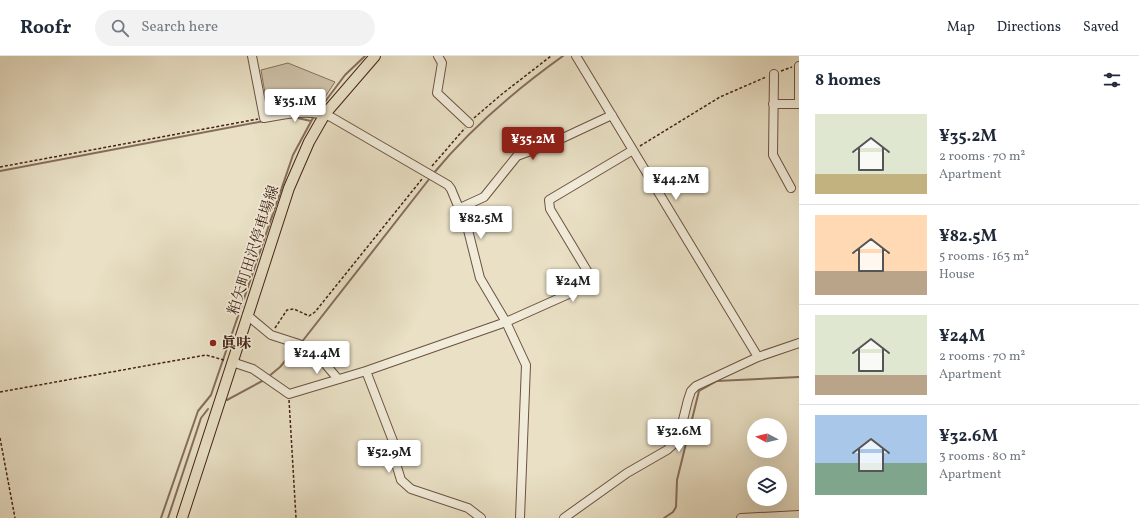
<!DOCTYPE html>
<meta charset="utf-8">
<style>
:root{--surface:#fff;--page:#f2f2f3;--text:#1f2937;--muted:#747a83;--line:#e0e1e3;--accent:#8f2418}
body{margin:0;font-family:Vollkorn,"Noto Serif JP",serif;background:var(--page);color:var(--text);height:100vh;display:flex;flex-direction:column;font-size:15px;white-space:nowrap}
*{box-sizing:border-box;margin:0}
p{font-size:13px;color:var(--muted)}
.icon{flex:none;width:22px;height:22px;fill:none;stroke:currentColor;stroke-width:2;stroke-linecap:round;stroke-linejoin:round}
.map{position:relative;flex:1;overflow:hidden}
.details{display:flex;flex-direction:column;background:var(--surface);width:340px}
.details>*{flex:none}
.needle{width:26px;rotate:277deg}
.fabs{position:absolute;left:747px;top:362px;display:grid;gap:8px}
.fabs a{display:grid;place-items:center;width:40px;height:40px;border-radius:50%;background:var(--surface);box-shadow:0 4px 16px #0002;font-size:20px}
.price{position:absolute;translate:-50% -34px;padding:0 9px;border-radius:4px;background:#fff;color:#222;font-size:13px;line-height:26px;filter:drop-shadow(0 1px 2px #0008)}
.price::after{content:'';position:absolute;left:50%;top:24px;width:12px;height:9px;margin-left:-6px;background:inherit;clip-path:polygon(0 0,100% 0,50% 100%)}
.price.active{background:var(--accent);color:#fff}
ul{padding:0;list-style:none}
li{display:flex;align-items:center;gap:12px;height:100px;padding:0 16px}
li+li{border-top:1px solid var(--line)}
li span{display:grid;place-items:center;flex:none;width:112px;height:80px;border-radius:0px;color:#555}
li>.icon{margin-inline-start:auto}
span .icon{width:48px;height:48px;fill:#fffc;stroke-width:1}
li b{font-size:17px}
h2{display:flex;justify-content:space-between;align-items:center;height:48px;padding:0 16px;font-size:17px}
header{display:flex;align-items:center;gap:24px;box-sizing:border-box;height:56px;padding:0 20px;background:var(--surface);border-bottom:1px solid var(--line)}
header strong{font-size:19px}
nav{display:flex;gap:22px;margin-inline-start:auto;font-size:14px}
.search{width:280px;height:36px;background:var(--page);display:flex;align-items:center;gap:10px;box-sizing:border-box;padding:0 14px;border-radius:22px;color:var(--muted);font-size:15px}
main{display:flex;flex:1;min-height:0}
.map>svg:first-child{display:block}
.green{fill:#cdc0a7;stroke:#88715e}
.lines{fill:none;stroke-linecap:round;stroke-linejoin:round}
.stream{stroke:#856d5b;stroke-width:2}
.minor-casing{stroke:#6d5241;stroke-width:10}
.major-casing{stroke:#442215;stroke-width:12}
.path{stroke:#442215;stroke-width:1.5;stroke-dasharray:3 2;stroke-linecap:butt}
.minor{stroke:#f1ebd9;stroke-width:8}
.major{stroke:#e9e0c5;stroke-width:10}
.poi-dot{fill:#8f2418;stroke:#f1ebd9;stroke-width:1.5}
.labels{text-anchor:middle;stroke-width:3.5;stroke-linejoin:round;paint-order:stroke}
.street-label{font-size:15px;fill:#442215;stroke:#f1ebd9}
.poi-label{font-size:15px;font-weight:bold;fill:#442215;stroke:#f1ebd9;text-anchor:start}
</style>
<header>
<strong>Roofr</strong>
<div class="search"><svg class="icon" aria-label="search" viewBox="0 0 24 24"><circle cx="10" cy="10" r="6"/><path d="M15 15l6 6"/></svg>Search here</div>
<nav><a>Map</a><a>Directions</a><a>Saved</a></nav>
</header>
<main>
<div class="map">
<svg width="799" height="462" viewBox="0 0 799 462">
<rect width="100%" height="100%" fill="#e9e0c5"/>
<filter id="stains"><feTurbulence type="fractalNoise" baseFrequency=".005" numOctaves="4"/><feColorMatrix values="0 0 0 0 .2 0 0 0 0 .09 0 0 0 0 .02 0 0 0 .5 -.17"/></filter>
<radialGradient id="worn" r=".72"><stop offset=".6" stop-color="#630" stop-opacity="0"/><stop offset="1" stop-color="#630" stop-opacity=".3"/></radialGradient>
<path class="green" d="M 288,7 L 335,26 L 323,44 L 268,55 L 261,14 Z"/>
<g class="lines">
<path class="stream" d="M 318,55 L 345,19 L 365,0
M 293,61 L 311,65
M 0,115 L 264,65
M 433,118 C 471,72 514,35 563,0
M 301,287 L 430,122
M 268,321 L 280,311 L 298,290
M 227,344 L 264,324
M 161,462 L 198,355 L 211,339 L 293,99 L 314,60
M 168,462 L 201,362 L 208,353
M 664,462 L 673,456 L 676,451 L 677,424 L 699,335 L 717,325 L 799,321"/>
<defs>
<path id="minor" d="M 252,0 L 264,62 C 285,58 310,53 331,61 L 448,129 L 451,133 L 468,174 L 480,222 L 506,266 L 526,309 L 520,462
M 438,0 L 442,7 L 437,37 L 469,67
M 576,0 L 758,301
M 774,18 L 773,99 L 791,132
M 773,48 L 799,48 L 799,10
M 460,152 L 484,141 L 517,100 L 552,87 L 612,59
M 247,259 L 271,279 L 299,288 L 315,296 L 338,323
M 232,306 L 253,313 L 289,338 L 366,315 L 506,266 L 591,228 L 592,223 L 550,153 L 549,144 L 633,94
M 366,315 L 396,393 L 397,411 L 401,424 L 411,433 L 468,452 L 481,462
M 564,462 L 627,417 L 667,394 L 678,384 L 688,344 L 691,335 L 696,330 L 758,301 L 799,287
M 741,462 L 799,459"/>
<path id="major" d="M 182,462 L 289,132 L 309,86 L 325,58 L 375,0"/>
</defs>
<use href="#minor" class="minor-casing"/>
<use href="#major" class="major-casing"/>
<path class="path" d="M 781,15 L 792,11
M 474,62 L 502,38 L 551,0
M 640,90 L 720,41 L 766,21
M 432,110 L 465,72
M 0,111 L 258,63
M 275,272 L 287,254 L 294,253 L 309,260 L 315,256 L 422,123
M 0,336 L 206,299 L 224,304
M 289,344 L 296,462
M 0,382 L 15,462"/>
<use href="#minor" class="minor"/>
<use href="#major" class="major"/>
</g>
<circle class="poi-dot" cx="213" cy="287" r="4"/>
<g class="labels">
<g class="street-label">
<text transform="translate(253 194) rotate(-72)" y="5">粕矢町田沢停車場線</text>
</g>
<g class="poi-label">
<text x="221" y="292">眞味</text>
</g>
</g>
<rect width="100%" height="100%" filter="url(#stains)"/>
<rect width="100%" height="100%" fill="url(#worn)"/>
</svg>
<div class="fabs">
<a><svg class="needle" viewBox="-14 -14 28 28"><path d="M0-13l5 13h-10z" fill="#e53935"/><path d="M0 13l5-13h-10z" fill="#747a83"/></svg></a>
<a><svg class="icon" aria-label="layers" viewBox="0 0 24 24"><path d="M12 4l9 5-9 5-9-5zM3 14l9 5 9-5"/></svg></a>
</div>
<b class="price" style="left:295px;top:67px">¥35.1M</b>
<b class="price active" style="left:533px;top:105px">¥35.2M</b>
<b class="price" style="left:676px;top:145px">¥44.2M</b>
<b class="price" style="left:481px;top:184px">¥82.5M</b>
<b class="price" style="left:573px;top:247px">¥24M</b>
<b class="price" style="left:317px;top:319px">¥24.4M</b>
<b class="price" style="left:679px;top:397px">¥32.6M</b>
<b class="price" style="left:389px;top:418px">¥52.9M</b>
</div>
<section class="details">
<h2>8 homes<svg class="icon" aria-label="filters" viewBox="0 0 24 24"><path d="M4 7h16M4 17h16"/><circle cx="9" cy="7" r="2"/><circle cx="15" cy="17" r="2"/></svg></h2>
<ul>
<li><span style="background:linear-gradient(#dfe7d0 75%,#c2b280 0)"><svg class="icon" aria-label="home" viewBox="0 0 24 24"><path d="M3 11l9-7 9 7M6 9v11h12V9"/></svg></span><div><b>¥35.2M</b><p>2 rooms · 70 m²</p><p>Apartment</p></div></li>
<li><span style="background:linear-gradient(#ffd9b3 70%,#b9a48a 0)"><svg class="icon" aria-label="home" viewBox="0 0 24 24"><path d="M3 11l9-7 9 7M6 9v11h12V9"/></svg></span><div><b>¥82.5M</b><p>5 rooms · 163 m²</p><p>House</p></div></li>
<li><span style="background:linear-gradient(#dfe7d0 75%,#b9a48a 0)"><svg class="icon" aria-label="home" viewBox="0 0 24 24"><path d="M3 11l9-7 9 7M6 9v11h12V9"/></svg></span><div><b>¥24M</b><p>2 rooms · 70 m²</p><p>Apartment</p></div></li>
<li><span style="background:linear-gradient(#a9c7e8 60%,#7fa58c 0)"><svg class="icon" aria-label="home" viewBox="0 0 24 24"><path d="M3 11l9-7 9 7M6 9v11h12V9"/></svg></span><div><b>¥32.6M</b><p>3 rooms · 80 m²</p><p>Apartment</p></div></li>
</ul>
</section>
</main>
